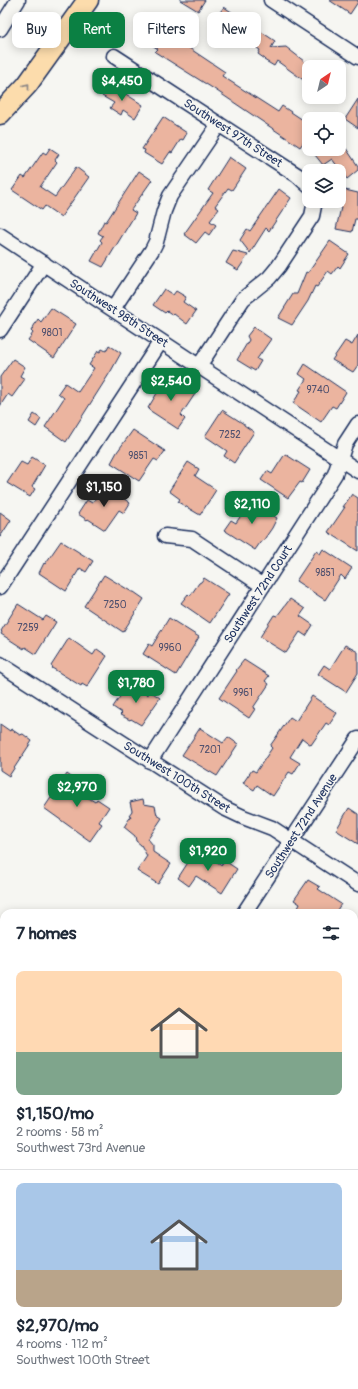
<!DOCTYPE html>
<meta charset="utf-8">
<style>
:root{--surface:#fff;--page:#f2f2f3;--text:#1f2937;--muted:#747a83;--line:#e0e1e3;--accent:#0b8043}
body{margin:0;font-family:Pangolin,sans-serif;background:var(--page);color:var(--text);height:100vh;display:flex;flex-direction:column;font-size:15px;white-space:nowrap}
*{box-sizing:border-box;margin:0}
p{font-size:13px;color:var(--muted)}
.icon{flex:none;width:22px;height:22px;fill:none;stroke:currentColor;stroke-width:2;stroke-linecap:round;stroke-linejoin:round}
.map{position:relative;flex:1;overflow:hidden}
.details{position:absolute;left:0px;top:909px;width:358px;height:480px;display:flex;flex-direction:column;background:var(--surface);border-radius:12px 12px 0 0;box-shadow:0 2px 10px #0003}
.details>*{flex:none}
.hud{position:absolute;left:12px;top:12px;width:334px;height:36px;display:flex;gap:8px}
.needle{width:26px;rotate:35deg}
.controls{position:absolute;left:302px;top:60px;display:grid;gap:8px}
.controls a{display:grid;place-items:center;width:44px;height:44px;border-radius:8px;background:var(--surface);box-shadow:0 2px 10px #0003;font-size:20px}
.price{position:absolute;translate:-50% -34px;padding:0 9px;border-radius:8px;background:var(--accent);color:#fff;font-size:13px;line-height:26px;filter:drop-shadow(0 1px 2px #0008)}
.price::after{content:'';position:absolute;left:50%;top:24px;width:12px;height:9px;margin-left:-6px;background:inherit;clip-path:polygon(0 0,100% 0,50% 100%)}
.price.current{background:#222;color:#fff}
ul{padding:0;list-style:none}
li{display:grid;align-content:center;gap:8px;height:212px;padding:0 16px}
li+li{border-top:1px solid var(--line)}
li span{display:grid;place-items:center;height:124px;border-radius:8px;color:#555}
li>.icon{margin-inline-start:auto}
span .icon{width:72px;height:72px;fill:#fffc;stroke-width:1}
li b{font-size:17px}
h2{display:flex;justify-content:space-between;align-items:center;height:48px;padding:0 16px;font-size:17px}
.tag{padding:0 14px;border-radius:8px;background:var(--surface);box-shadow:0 2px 10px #0003;font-size:14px;line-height:36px}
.tag.current{background:var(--accent);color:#fff}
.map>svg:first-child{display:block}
.water{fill:#8cdce6;stroke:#5f97b0}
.building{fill:#ebb49f;stroke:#1b2f5e}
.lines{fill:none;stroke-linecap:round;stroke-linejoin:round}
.minor-casing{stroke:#1b2f5e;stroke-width:17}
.highway-casing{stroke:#1b2f5e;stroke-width:23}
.minor{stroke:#f6f6f2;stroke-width:14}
.highway{stroke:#fcdcac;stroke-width:20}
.oneway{stroke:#8c8685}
.labels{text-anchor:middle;stroke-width:3;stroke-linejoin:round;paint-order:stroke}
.number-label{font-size:10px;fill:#4f506e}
.street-label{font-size:12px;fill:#1b2f5e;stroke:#f6f6f2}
</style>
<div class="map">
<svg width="358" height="1389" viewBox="0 0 358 1389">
<rect width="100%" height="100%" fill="#f6f6f2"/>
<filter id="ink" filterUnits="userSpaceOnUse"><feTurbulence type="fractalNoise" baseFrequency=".025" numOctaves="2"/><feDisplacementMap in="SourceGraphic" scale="8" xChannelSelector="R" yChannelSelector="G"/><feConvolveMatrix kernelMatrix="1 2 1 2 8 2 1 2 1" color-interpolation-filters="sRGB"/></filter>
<g filter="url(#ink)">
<path class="water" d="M 358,1195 L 358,1220 L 354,1226 L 354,1201 Z
M 233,1385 L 248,1385 L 246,1389 L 230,1389 Z"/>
<path class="building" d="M 180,0 L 205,0 L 198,11 Z
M 329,0 L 358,0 L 358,2 L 350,14 Z
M 224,7 L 275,41 L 271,48 L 286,47 L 309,65 L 309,84 L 277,61 L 274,66 L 264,60 L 265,59 L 258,54 L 260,50 L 234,33 L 231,38 L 221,32 L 224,27 L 214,20 Z
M 150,22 L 225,72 L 222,76 L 278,112 L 282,106 L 309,124 L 309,146 L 305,140 L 300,147 L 214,89 L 155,52 L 158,49 L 140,37 Z
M 110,84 L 143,105 L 135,118 L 123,110 L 121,115 L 110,108 L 114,103 L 102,96 Z
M 358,99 L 358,128 L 345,119 Z
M 163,117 L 187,133 L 183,140 L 181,139 L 172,153 L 170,152 L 162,164 L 144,153 L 145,150 L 142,149 Z
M 339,138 L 358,166 L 358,170 L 347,179 L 332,159 L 323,165 L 315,155 L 323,149 L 339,149 Z
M 50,148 L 59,154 L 55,160 L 57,162 L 40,187 L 55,197 L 76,167 L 89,177 L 61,217 L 45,206 L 42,210 L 12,190 L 22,176 L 25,178 L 43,152 L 46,154 Z
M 229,157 L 246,169 L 232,190 L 228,188 L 215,206 L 219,209 L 210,221 L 216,225 L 209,235 L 205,232 L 196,243 L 184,234 L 213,193 L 208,190 Z
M 139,171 L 152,180 L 131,210 L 136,213 L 103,267 L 91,261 L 102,242 L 100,240 L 103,236 L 98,233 L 104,221 L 106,222 Z
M 279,189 L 291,198 L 269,231 L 266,228 L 250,253 L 240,240 L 247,229 L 250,231 Z
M 345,190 L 358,193 L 358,219 L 355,219 L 352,232 L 336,229 Z
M 330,241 L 349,254 L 340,268 L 338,266 L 332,274 L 328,271 L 317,287 L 315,286 L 308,301 L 292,325 L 278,318 L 293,294 L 297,294 L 306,272 L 308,273 Z
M 233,251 L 248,255 L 238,270 L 226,263 Z
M 164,289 L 173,295 L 176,291 L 186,297 L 183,302 L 196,311 L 187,324 L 174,314 L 173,315 L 167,311 L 165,313 L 153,305 Z
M 51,308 L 76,324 L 54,358 L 28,340 L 33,333 L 31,331 L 38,319 L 41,322 Z
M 254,327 L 271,339 L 257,359 L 261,361 L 255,371 L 237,360 L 249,340 L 247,336 Z
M 358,335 L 358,365 L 353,372 L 332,360 L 345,341 L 352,345 Z
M 109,345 L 121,353 L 111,371 L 66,442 L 45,427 L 64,398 L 58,393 L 65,383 L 78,392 L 94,368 L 89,365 L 98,351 L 100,352 L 102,349 L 106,351 Z
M 13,359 L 25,367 L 20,376 L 25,379 L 12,397 L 8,394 L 0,406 L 0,377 Z
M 305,364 L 346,392 L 336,408 L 332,406 L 321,422 L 293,403 L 301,391 L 299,390 L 306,379 L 299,374 Z
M 168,375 L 195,394 L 181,415 L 185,419 L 178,429 L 149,410 L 150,409 L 148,408 L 162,385 L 160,384 L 165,376 Z
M 222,410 L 244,424 L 244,425 L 254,432 L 234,463 L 224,456 L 227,451 L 205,436 Z
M 34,414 L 41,419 L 36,427 L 29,422 Z
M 133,430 L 165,451 L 158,461 L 154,459 L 139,481 L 111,463 L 117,452 Z
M 285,454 L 310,470 L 302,483 L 300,482 L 288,498 L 261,480 L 267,471 L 272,474 Z
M 32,457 L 45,465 L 32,487 L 35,489 L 30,497 L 7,483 L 21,462 L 27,465 Z
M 188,462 L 199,469 L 195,476 L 216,490 L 200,515 L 178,502 L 180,499 L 169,491 Z
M 105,486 L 130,503 L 124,513 L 119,510 L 105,530 L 88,519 L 87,520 L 78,514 L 87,500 L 92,503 Z
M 352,494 L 358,498 L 358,551 L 328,532 L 345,507 L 343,507 Z
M 253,497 L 264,504 L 261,508 L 277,518 L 272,528 L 263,541 L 262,540 L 255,550 L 224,530 L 231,520 L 236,523 Z
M 0,512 L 11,520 L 0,537 Z
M 61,541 L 93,561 L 86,572 L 80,568 L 66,591 L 39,573 L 44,563 L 45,564 Z
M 323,549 L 352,568 L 345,579 L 341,575 L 325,600 L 296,581 L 316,551 L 320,554 Z
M 104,575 L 132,592 L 134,592 L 144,599 L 123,632 L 84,606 Z
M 204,578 L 229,594 L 210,623 L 181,603 L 188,594 L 190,596 L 199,583 L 201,582 Z
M 290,599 L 305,609 L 300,616 L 313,625 L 306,636 L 300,632 L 286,653 L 260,637 L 274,615 L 277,616 Z
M 18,604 L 43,620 L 46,616 L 56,622 L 36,654 L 25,647 L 24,649 L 1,634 L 2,632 L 1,631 Z
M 169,618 L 199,637 L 176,675 L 143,654 L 149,644 L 152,646 Z
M 69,638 L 93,655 L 97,649 L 107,656 L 87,687 L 82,684 L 81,686 L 52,668 L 53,667 L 51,666 Z
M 345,645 L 358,652 L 358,673 L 346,692 L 318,674 L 324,665 L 330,669 Z
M 244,660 L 269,676 L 265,681 L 269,684 L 253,708 L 255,709 L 249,718 L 219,698 L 237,671 L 236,670 Z
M 129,683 L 134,686 L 136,685 L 148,695 L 150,691 L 160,698 L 141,725 L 131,719 L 130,720 L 120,715 L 122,713 L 113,707 Z
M 312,696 L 337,713 L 329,725 L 326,723 L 311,745 L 302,738 L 290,757 L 300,763 L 293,774 L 289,772 L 273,796 L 257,785 L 254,790 L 243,783 L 252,770 L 256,772 L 272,748 L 270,746 L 290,717 L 296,721 Z
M 0,724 L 10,731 L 11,729 L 20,735 L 23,734 L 32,741 L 9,776 L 0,770 Z
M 200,728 L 223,743 L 228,737 L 238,744 L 217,776 L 182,755 Z
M 67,774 L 78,782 L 76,784 L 83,789 L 81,793 L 95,802 L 97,799 L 109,807 L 99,822 L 102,824 L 90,841 L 44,808 Z
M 143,799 L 144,804 L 155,806 L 157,815 L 162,818 L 148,839 L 153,845 L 153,852 L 171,864 L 158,884 L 137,871 L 147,856 L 141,845 L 136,841 L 135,836 L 124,827 L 131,816 L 129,815 L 132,811 L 130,802 Z
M 349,808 L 358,814 L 358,844 L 336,830 Z
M 196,850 L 222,865 L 225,861 L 237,869 L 222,893 L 196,876 L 189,886 L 178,878 Z
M 308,880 L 320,887 L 318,889 L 341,904 L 335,913 L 305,913 L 298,908 L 300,904 L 294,900 Z"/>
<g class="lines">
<defs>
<path id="minor" d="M 271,0 L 358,57
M 0,29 L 18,0
M 114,56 L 297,175 L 309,186
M 0,235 L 358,471
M 113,309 L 152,250 L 156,242 L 164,211 L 170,196 L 219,124
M 0,330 L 44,263
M 199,366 L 243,299 L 269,278 L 279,266 L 312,216 L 315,201
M 165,536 L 192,539 L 263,586
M 0,587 L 161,341
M 0,664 L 224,808 L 243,817 L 272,828 L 358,884
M 150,761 L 335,474 L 345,444 L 358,424
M 244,913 L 358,739
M 0,1286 L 4,1280
M 354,1373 L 358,1367
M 131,1389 L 133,1385
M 343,1389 L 346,1385"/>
<path id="highway" d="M 0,114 L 27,85 L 88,0"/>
</defs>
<use href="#minor" class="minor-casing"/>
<use href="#highway" class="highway-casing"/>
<use href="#minor" class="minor"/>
<use href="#highway" class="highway"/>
</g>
<defs><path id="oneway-chevron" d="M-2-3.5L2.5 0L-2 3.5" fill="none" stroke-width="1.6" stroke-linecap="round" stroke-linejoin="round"/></defs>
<use class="oneway" href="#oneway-chevron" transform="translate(27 86) rotate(-51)"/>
</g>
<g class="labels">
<g class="number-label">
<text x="52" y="336">9801</text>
<text x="318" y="393">9740</text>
<text x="230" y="438">7252</text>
<text x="138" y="459">9851</text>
<text x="325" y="576">9851</text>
<text x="115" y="608">7250</text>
<text x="28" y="631">7259</text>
<text x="170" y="651">9960</text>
<text x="243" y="696">9961</text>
<text x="210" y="753">7201</text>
</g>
<g class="street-label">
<text transform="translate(233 133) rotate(33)" y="4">Southwest 97th Street</text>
<text transform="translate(119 313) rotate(33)" y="4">Southwest 98th Street</text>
<text transform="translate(258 594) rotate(-57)" y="4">Southwest 72nd Court</text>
<text transform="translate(177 777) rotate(32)" y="4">Southwest 100th Street</text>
<text transform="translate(301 826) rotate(-57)" y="4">Southwest 72nd Avenue</text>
</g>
</g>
</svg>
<div class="controls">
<a><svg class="needle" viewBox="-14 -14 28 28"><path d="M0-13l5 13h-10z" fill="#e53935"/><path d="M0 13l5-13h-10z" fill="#747a83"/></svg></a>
<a><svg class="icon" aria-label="locate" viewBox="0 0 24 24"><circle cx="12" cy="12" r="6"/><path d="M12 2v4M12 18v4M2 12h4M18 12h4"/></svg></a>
<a><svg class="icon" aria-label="layers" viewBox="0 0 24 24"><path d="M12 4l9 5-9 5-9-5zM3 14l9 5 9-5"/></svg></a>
</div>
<b class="price" style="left:122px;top:102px">$4,450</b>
<b class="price" style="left:171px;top:402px">$2,540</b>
<b class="price current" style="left:104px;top:508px">$1,150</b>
<b class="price" style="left:252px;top:525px">$2,110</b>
<b class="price" style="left:136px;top:704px">$1,780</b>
<b class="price" style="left:77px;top:808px">$2,970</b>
<b class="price" style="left:208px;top:872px">$1,920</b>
<div class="hud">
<a class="tag">Buy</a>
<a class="tag current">Rent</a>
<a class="tag">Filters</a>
<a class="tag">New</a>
</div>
<section class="details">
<h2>7 homes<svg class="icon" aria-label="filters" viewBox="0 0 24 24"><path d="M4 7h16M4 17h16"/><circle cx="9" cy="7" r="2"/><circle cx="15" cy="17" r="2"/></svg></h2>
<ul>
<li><span style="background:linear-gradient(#ffd9b3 65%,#7fa58c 0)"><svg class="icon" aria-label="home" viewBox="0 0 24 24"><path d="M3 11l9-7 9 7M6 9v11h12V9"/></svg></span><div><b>$1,150/mo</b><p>2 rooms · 58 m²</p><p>Southwest 73rd Avenue</p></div></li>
<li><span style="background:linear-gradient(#a9c7e8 70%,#b9a48a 0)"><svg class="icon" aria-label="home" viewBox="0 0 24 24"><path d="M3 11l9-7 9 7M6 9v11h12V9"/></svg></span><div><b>$2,970/mo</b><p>4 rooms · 112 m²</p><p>Southwest 100th Street</p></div></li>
</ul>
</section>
</div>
